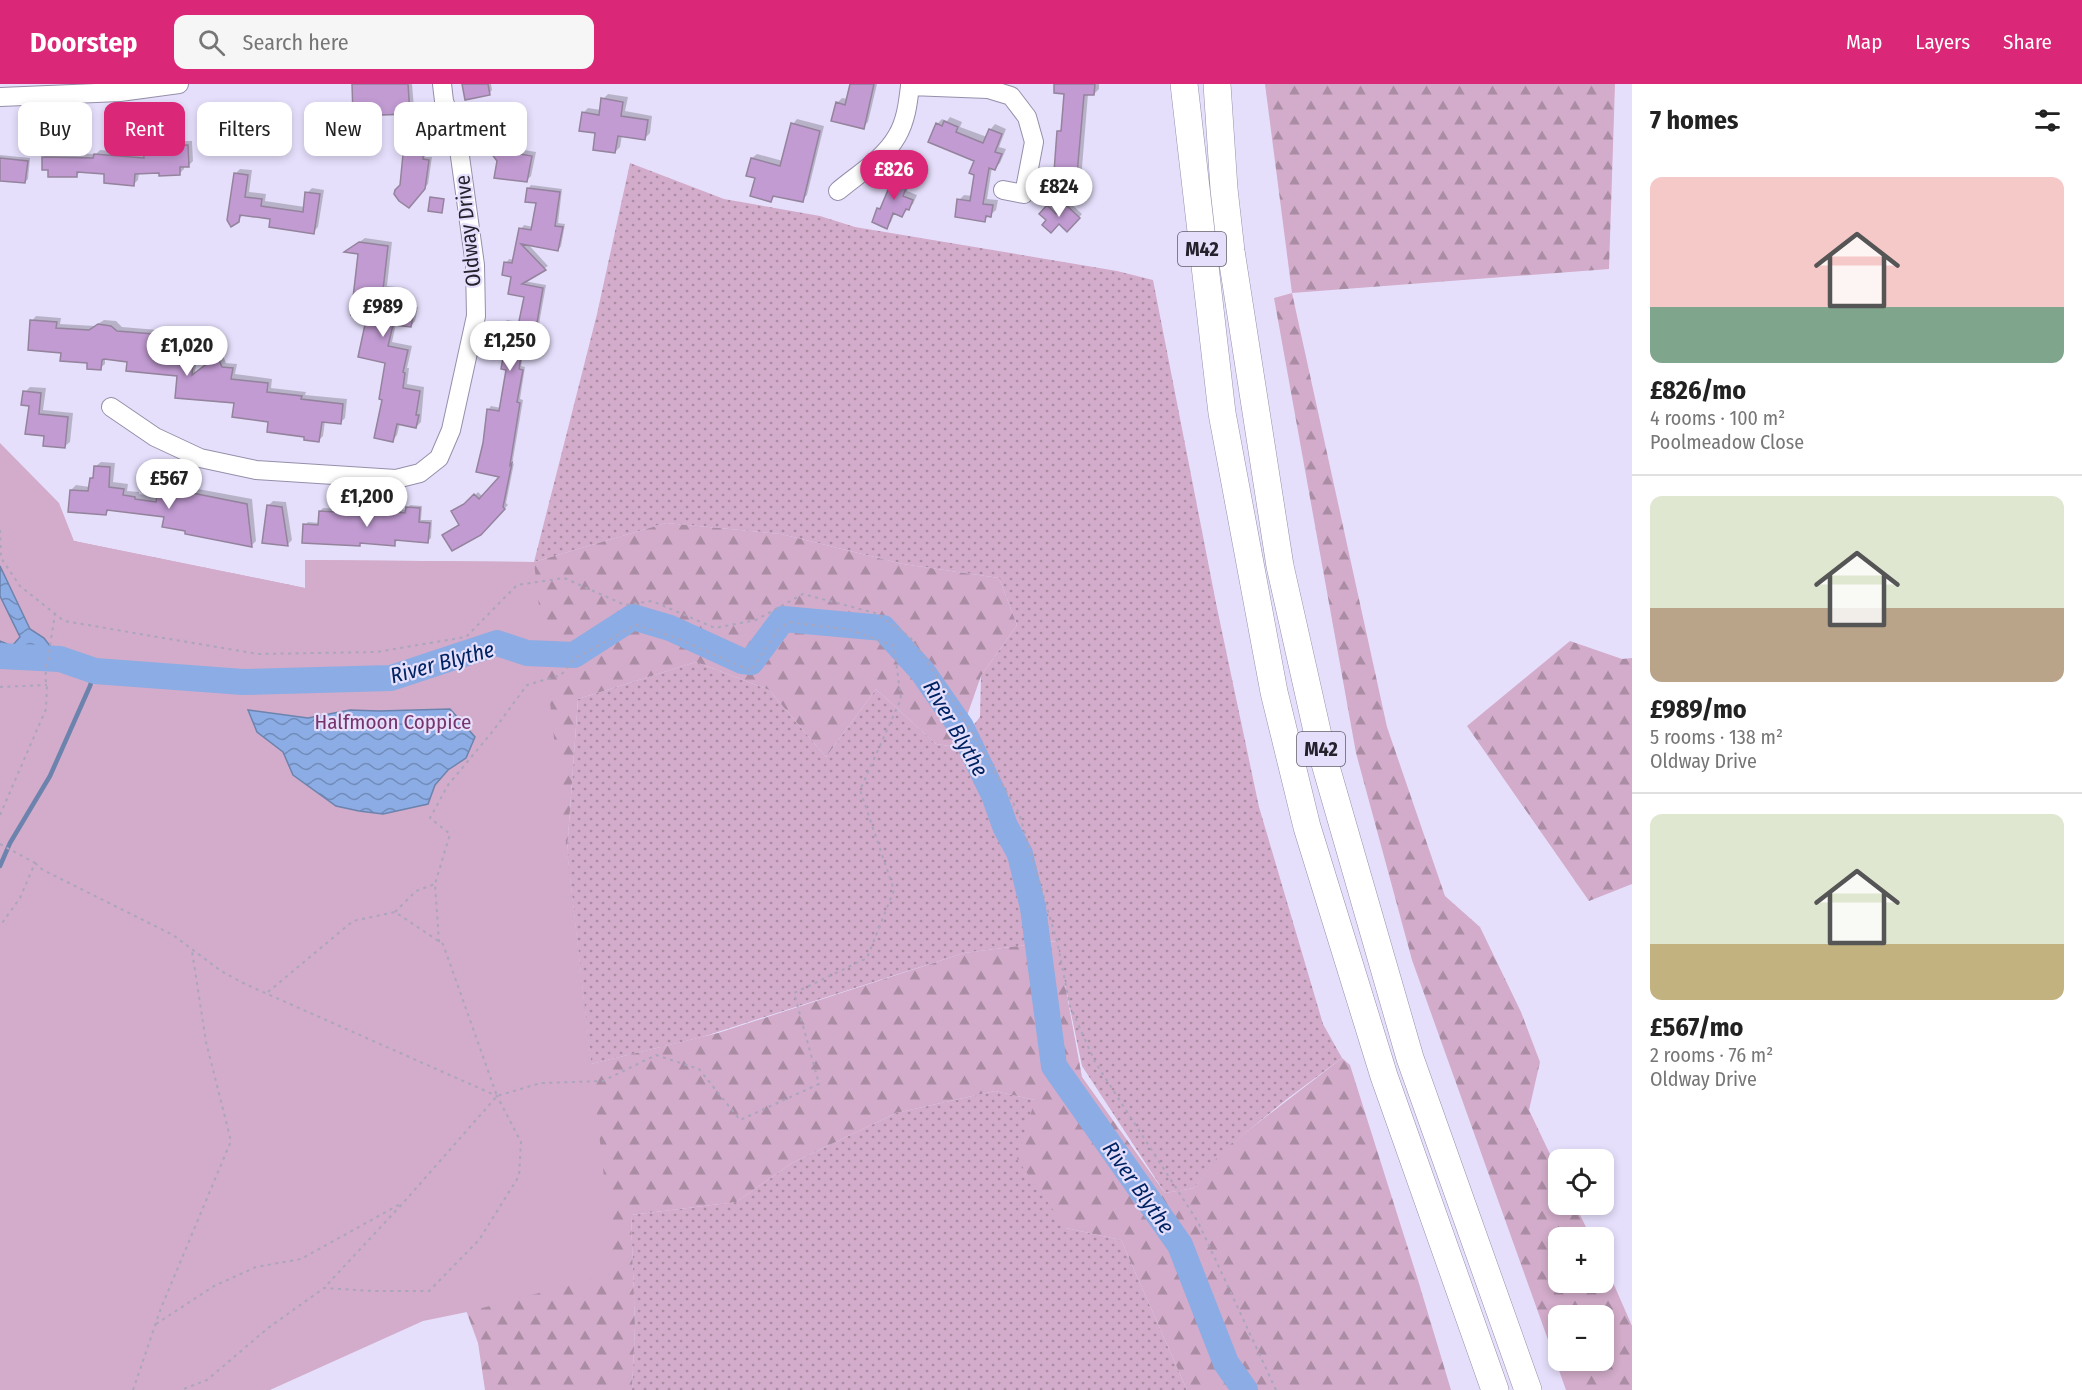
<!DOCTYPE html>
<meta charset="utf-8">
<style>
:root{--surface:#fff;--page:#f6f6f6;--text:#222;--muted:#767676;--line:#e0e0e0;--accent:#db2777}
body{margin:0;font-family:"Fira Sans Condensed",sans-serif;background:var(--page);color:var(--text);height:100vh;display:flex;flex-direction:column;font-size:22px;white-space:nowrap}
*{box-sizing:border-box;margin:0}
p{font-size:20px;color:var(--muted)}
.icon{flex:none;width:33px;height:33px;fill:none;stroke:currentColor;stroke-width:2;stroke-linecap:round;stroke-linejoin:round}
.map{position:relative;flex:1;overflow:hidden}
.side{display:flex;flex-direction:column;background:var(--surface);width:450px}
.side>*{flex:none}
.banner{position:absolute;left:18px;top:18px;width:570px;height:54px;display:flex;gap:12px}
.controls{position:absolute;left:1548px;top:1065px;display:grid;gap:12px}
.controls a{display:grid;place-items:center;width:66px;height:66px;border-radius:12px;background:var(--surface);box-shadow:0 3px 9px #0003;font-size:30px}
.price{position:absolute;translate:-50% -51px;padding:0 14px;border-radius:21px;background:#fff;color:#222;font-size:20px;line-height:39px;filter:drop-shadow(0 2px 3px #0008)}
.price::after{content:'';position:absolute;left:50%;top:36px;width:18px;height:14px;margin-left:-9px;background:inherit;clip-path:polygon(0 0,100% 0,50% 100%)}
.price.selected{background:var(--accent);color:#fff}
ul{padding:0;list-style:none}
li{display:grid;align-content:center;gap:12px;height:318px;padding:0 18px}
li+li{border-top:2px solid var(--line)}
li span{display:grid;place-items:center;height:186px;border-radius:12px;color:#555}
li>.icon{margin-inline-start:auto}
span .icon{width:108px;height:108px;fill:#fffc;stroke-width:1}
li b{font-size:26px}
h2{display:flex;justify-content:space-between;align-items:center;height:72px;padding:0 18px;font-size:26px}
.pill{padding:0 21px;border-radius:12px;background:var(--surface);box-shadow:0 3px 9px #0003;font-size:21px;line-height:54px}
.pill.selected{background:var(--accent);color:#fff}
header{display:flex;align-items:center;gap:36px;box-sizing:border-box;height:84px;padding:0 30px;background:var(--accent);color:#fff}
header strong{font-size:28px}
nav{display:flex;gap:33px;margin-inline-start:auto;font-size:21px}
.search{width:420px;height:54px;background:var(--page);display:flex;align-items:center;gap:15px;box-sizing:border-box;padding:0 21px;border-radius:12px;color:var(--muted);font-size:22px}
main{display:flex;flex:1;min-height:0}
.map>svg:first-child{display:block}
.grass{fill:url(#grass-dots)}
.forest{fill:url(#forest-firs);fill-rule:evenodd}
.park{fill:#d2acca}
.water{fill:url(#water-waves);stroke:#6c83ad;stroke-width:1.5}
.shadow{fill:#0003}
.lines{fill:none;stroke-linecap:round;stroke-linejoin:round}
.stream{stroke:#6c83ad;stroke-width:4.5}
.river{stroke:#8bace4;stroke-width:26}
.building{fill:#c19bd2;stroke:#94839c;stroke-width:1.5}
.minor-casing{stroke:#958faa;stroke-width:20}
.highway-casing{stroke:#958faa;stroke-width:28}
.path{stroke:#aba5bd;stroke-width:2;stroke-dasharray:3 4.5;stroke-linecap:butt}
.minor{stroke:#fff;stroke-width:18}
.highway{stroke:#fff;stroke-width:27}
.labels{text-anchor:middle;stroke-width:4.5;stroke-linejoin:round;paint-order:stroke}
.shield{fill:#e6dffc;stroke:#5f5b6b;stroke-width:1.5}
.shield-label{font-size:20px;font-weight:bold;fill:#25222d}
.street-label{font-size:21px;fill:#25222d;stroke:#e6dffc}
.park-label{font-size:21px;fill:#76346c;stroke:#e6dffc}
.water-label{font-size:22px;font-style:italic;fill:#002463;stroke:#e6dffc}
</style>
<header>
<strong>Doorstep</strong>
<div class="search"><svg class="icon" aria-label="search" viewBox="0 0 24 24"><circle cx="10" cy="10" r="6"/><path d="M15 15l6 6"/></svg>Search here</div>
<nav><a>Map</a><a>Layers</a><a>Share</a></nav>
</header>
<main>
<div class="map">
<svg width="1632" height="1306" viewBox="0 0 1632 1306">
<defs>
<pattern id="grass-dots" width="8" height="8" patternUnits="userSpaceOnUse" patternTransform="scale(1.5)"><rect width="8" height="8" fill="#d2acca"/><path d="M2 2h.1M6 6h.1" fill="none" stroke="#aa8ca4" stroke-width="1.8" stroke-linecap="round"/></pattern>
<pattern id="forest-firs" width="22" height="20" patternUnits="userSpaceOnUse" patternTransform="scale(1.5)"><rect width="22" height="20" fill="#d2acca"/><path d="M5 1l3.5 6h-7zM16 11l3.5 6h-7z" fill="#aa8ca4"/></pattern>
<pattern id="water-waves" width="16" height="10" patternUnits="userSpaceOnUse" patternTransform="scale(1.5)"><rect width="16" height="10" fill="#8bace4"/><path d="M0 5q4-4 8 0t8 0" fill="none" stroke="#718cb9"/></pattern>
</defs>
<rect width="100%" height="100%" fill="#e6dffc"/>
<path class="grass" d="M 630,79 L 724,115 L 820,132 L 855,143 L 1117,187 L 1153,196 L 1217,524 L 1259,723 L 1323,940 L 1342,974 L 1287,1015 L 1224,1066 L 1194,1104 L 1165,1109 L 1082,982 L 1056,857 L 964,869 L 702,953 L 591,980 L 567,767 L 578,615 L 696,578 L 769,606 L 826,673 L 876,605 L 936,660 L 956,663 L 980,633 L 981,592 L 1017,541 L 999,494 L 903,480 L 781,450 L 666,439 L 534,478 L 597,230 Z
M 995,1007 L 1035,1016 L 1066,1144 L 1121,1156 L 1187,1306 L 632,1306 L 635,1243 L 631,1131 L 736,1118 L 792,1079 L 896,1029 Z"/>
<path class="forest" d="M 1265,0 L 1615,0 L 1609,185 L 1292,209 L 1387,643 L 1445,812 L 1480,843 L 1521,928 L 1540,978 L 1529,1026 L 1558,1087 L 1558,1120 L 1575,1121 L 1591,1153 L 1558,1154 L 1558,1198 L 1604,1198 L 1604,1178 L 1632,1242 L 1632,1306 L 1566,1306 L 1412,876 L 1356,669 L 1274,214 L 1292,209 ZM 1558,1232 L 1604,1232 L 1604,1276 L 1558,1276 Z
M 666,439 L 781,450 L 903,480 L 999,494 L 1017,541 L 981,592 L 956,663 L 936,660 L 876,605 L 826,673 L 769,606 L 696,578 L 578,615 L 567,767 L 591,980 L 718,949 L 964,869 L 1057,857 L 1082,993 L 1165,1109 L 1194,1104 L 1223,1066 L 1342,974 L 1350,981 L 1418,1196 L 1451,1306 L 1187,1306 L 1121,1156 L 1066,1144 L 1017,1075 L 1035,1016 L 995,1007 L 896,1029 L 792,1079 L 736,1118 L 631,1131 L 635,1243 L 632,1306 L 485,1306 L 478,1259 L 460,1210 L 74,457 L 305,504 L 305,476 L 534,478 Z
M 1570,557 L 1622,575 L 1632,574 L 1632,800 L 1589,817 L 1467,642 Z"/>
<path class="park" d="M 0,359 L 59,419 L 74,457 L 305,504 L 305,476 L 534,478 L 615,1189 L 467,1228 L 423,1237 L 270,1306 L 0,1306 Z"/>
<path class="water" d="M 0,482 L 30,545 L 44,554 L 60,575 L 5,583 L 0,582 L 0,557 L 12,562 L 20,553 L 0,512 Z
M 450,625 L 475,653 L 466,674 L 448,686 L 435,701 L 428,720 L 383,730 L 359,727 L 336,722 L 293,691 L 283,668 L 257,648 L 248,626 L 308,634 L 350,626 L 379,627 Z"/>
<path class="shadow" d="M 353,0 L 412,0 L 414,23 L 409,28 Z
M 465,0 L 491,0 L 492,6 L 489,10 Z
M 852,0 L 877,0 L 868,38 L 863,43 L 837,19 L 842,14 L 848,15 Z
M 1066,0 L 1099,0 L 1099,5 L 1094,10 L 1088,10 L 1081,96 L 1076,101 L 1059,47 L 1063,43 Z
M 608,10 L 628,13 L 625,27 L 652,32 L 650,49 L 645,54 L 622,51 L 620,63 L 615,68 L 583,29 L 588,24 L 601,26 L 603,15 Z
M 950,33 L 962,38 L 960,43 L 987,53 L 990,46 L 995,40 L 1006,45 L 999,63 L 1006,65 L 1000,79 L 995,84 L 992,83 L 987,115 L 998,116 L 996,126 L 984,136 L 959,116 L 964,111 L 973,112 L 976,76 L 937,40 L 942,35 L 947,37 Z
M 797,35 L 824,42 L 807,111 L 802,116 L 776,111 L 771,116 L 757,93 L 752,74 L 757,70 L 783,77 L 793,40 Z
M 499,42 L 501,58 L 510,56 L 512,64 L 536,68 L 531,92 L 526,97 L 498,77 L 483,49 L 488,44 Z
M 192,57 L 193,77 L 188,82 L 184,82 L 184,85 L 179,90 L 161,88 L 139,88 L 138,96 L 134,100 L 106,89 L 81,87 L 76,92 L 50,85 L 43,74 L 48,69 L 96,70 L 100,66 L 145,70 L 145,62 L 150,58 Z
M 409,58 L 427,60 L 425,73 L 432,73 L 428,100 L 412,119 L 401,101 L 406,61 Z
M 0,71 L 30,74 L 28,95 L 25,98 L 0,95 Z
M 902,82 L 912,86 L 910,91 L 913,92 L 907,107 L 917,111 L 913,120 L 902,131 L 895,128 L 891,138 L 886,143 L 878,125 L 884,120 L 897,87 Z
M 240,85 L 252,86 L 249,108 L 266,110 L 265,117 L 305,123 L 307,109 L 312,104 L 324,106 L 318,143 L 313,148 L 272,134 L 244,130 L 238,136 L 235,90 Z
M 531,101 L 562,105 L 558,139 L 565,140 L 561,162 L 558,166 L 527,159 L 548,182 L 524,197 L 546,201 L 536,257 L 532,261 L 525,259 L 521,282 L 525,283 L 520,315 L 523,316 L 512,381 L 514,379 L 506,419 L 508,421 L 480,449 L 460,441 L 469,417 L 478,408 L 483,413 L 502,392 L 484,359 L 488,326 L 491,322 L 501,324 L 508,285 L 508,256 L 504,239 L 507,236 L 520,238 L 526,212 L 506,179 L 509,175 L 515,176 L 521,145 L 524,141 L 533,143 L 538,118 L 528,105 Z
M 1069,118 L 1082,130 L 1067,146 L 1059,138 L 1048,136 L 1041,130 L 1051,119 L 1060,128 Z
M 365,154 L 392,158 L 387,202 L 405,204 L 403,221 L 418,223 L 415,237 L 411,242 L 396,240 L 392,258 L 412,262 L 407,284 L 409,284 L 407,300 L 424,303 L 421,338 L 416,343 L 400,339 L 397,351 L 393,356 L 384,315 L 387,277 L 367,235 L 360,168 L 351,164 Z
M 36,232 L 61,234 L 60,240 L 95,242 L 104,236 L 116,237 L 122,243 L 158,246 L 156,261 L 198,266 L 195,289 L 222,269 L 226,279 L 237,280 L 235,290 L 272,295 L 271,304 L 306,308 L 305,311 L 347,315 L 345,334 L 340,339 L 325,337 L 323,352 L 319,356 L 179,291 L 128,276 L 105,274 L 105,280 L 100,284 L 62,267 L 32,237 Z
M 30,303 L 46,304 L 43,326 L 73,329 L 70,358 L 64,363 L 30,321 L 25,308 Z
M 101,378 L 115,379 L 113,398 L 128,400 L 127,407 L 139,408 L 139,410 L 158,413 L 160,406 L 164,401 L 196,407 L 198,405 L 252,415 L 256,457 L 252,461 L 187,446 L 165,432 L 110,425 L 106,429 L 71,406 L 76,401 L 90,403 L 91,395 L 95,391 L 96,382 Z
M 273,417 L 286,418 L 292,456 L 287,461 L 268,422 Z
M 410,421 L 422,422 L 421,436 L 432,436 L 431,454 L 428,457 L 398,455 L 394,461 L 363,458 L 359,461 L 305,441 L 308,438 L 320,439 L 320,427 L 323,424 L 373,427 L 377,423 L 407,426 Z"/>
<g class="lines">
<path class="stream" d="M 0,782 L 10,759 L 50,692 L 90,602 L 95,587"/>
<path class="river" d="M 0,572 L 60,575 L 95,587 L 243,598 L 391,594 L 497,559 L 527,569 L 574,571 L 633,533 L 670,544 L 742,577 L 751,578 L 783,535 L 883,544 L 922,587 L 961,643 L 994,711 L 1005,742 L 1020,770 L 1033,824 L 1054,982 L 1180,1161 L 1226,1279 L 1245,1306"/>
</g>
<path class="building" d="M 352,0 L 408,0 L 410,30 L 353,32 Z
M 462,0 L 488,0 L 490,11 L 465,16 Z
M 850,0 L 874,0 L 864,45 L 831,37 L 836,18 L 845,21 Z
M 1054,0 L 1095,0 L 1094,11 L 1084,11 L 1076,102 L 1053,101 L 1057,47 L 1061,47 L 1064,10 L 1054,9 Z
M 601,14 L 623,18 L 621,32 L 648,36 L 645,56 L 618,52 L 615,69 L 593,66 L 595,49 L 579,47 L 582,28 L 599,31 Z
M 944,37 L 958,43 L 956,48 L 983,59 L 989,45 L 1002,50 L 995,68 L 1002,70 L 995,86 L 989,84 L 983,120 L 993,121 L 991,133 L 986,132 L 985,138 L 955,133 L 957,115 L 970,117 L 974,91 L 969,89 L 974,77 L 928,58 L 936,39 L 942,42 Z
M 791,39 L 820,47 L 803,118 L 773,112 L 771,118 L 750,112 L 755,94 L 746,92 L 751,74 L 780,82 Z
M 495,46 L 497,62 L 506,59 L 508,68 L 532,72 L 527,98 L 494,94 L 497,77 L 484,60 L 482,49 Z
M 404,60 L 424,62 L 423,75 L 429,76 L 425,105 L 409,124 L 399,117 L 394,110 L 395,106 L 400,101 Z
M 188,61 L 189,83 L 180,83 L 180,91 L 159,92 L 159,89 L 135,90 L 134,102 L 104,99 L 104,90 L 77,88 L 77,93 L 48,93 L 48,86 L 42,86 L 42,73 L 93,74 L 94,70 L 144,74 L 143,62 Z
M 0,74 L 28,77 L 25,99 L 0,97 Z
M 896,87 L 908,91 L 906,96 L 909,97 L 903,112 L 913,116 L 909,126 L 906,125 L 902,133 L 893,129 L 887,145 L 872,138 L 877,124 L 880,125 Z
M 234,89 L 248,91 L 245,113 L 262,115 L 261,122 L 303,128 L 305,108 L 320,110 L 314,150 L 269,143 L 270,135 L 240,131 L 239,138 L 231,143 L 227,136 Z
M 527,104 L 560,108 L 555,142 L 563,143 L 558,167 L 521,160 L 546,186 L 522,200 L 543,204 L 533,262 L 523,260 L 519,285 L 523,286 L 517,318 L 520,319 L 510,381 L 512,379 L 503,423 L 505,425 L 481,451 L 452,467 L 442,451 L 459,441 L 451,427 L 464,420 L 474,410 L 479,415 L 499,393 L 476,388 L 483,359 L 487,325 L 499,327 L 506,286 L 501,285 L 506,257 L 499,256 L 503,238 L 518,242 L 524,213 L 508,210 L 511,193 L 502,191 L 504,178 L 512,179 L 519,144 L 531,146 L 536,119 L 525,118 Z
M 430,113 L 444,115 L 442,129 L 428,127 Z
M 1065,120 L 1080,134 L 1067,148 L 1059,140 L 1051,149 L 1042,141 L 1046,136 L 1039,130 L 1047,121 L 1056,130 Z
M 359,158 L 388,162 L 383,206 L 401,209 L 399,226 L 414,228 L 411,243 L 393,241 L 388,262 L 408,266 L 403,288 L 405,289 L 403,304 L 420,307 L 416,331 L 419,331 L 416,344 L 397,340 L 393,358 L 374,354 L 382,316 L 379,315 L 385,279 L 358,273 L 366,236 L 364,236 L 364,233 L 351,231 L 358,170 L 344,168 Z
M 30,236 L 57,238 L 56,244 L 89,246 L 98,240 L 111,242 L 117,247 L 154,250 L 153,266 L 194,271 L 192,291 L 217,272 L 222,283 L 233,284 L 231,295 L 268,299 L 267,308 L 302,312 L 301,315 L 343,320 L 341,340 L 322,338 L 319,358 L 304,356 L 304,353 L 267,348 L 268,338 L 232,333 L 234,319 L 175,314 L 177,292 L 126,287 L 127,278 L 104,275 L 102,276 L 101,286 L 87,285 L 87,279 L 60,277 L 61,269 L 28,266 Z
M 23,307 L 41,309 L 39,330 L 68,333 L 65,364 L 43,362 L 44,352 L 25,350 L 29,322 L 21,321 Z
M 94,382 L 110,383 L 109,403 L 124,405 L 123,411 L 135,413 L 135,415 L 156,418 L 158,405 L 192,411 L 192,409 L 247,420 L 252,463 L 185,450 L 185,447 L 162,443 L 164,433 L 107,426 L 106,431 L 68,428 L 70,406 L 88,407 L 90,394 L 93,394 Z
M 267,421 L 282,423 L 288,462 L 262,459 Z
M 406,423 L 420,424 L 419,438 L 430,439 L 428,459 L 395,456 L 395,462 L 360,459 L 360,462 L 302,459 L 303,440 L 318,441 L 319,427 L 372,430 L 373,426 L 405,429 Z"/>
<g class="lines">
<defs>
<path id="minor" d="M 910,0 L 910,2 L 988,5 L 1011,12 L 1027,33 L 1034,58 L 1024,110 L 1003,106
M 0,13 L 120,8 L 179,0
M 838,107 C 858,90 884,75 897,52 C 906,37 908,19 910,2
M 111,323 L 155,353 L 200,374 L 256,386 L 396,395 L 420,389 L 439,374 L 451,346 L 476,232 L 475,181 L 458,58 L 444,17 L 442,0"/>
<path id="highway" d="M 1184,0 L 1222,329 L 1274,608 L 1307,743 L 1384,992 L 1495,1306
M 1217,0 L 1224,105 L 1231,167 L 1280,482 L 1322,669 L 1410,974 L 1528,1306"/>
</defs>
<use href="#minor" class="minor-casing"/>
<use href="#highway" class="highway-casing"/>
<path class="path" d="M 0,446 L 1,474 L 20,502 L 64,537 L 258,570 L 376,568 L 466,553 L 517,501 L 564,494 L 625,521 L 652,517 L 715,544 L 756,536 L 803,510 L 875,529 L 910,553 L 951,613 L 1019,729 L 1057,857 L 1070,922 L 1095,978 L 1198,1138 L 1276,1306
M 0,603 L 47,601
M 0,731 L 46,625 L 47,601 L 45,594 L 55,530
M 0,760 L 35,779 L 20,814 L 0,842
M 35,779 L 43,786 L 173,851 L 221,887 L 245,900 L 497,1012 L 521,1058 L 519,1092 L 479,1156 L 429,1207 L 373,1207 L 324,1204 L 268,1244 L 207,1296 L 181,1306
M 395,828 L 416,807 L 435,800
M 439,858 L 435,800 L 450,750 L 430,734 L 448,701 L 493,647 L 527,601 L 561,591 L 574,575 L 636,541 L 674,553 L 751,587 L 777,547 L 789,538 L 851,546 L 894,562 L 901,615 L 860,706 L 894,806 L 867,874 L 794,909 L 819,1000 L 740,1036 L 699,985 L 656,971 L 603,997 L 541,999 L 497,1012
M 268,908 L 353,837 L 395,828 L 443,860 L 497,1012 L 404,1118 L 324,1204
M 156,1240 L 214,1202 L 256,1183 L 301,1175 L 402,1119
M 133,1306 L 161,1224 L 231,1057 L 206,958 L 192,867"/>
<use href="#minor" class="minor"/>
<use href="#highway" class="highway"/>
</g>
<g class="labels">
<g class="shield">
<rect x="1178" y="148" width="48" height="34" rx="4.5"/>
<rect x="1297" y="648" width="48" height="34" rx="4.5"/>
</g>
<g class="shield-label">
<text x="1202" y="172">M42</text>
<text x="1321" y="672">M42</text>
</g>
<g class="street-label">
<text transform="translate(468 147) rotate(-96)" y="7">Oldway Drive</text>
</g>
<g class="park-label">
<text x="393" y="645">Halfmoon Coppice</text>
</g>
<g class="water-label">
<text transform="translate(442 578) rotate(-15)" y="8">River Blythe</text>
<text transform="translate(956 644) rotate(60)" y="8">River Blythe</text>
<text transform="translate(1139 1103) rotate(55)" y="8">River Blythe</text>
</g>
</g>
</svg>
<div class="controls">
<a><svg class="icon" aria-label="locate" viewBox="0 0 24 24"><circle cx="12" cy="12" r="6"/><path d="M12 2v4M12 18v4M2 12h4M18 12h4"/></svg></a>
<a>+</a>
<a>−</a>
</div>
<b class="price selected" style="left:894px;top:117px">£826</b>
<b class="price" style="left:1059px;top:134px">£824</b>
<b class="price" style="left:383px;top:254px">£989</b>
<b class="price" style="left:510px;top:288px">£1,250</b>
<b class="price" style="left:187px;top:293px">£1,020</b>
<b class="price" style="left:169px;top:426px">£567</b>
<b class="price" style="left:367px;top:444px">£1,200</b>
<div class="banner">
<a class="pill">Buy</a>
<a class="pill selected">Rent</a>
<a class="pill">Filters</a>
<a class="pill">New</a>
<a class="pill">Apartment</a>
</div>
</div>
<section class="side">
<h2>7 homes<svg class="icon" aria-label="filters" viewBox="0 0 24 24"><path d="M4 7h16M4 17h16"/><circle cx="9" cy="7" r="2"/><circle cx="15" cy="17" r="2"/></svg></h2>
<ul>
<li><span style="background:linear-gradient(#f6c9c9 70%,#7fa58c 0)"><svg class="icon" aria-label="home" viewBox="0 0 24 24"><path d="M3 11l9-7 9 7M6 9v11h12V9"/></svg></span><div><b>£826/mo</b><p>4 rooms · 100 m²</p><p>Poolmeadow Close</p></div></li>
<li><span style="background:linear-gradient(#dfe7d0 60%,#b9a48a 0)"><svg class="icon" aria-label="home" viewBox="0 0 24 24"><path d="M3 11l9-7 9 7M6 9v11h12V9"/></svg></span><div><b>£989/mo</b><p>5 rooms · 138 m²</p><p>Oldway Drive</p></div></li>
<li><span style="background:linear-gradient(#dfe7d0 70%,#c2b280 0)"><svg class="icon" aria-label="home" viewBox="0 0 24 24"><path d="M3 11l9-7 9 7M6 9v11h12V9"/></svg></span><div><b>£567/mo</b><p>2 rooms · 76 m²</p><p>Oldway Drive</p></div></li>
</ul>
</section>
</main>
